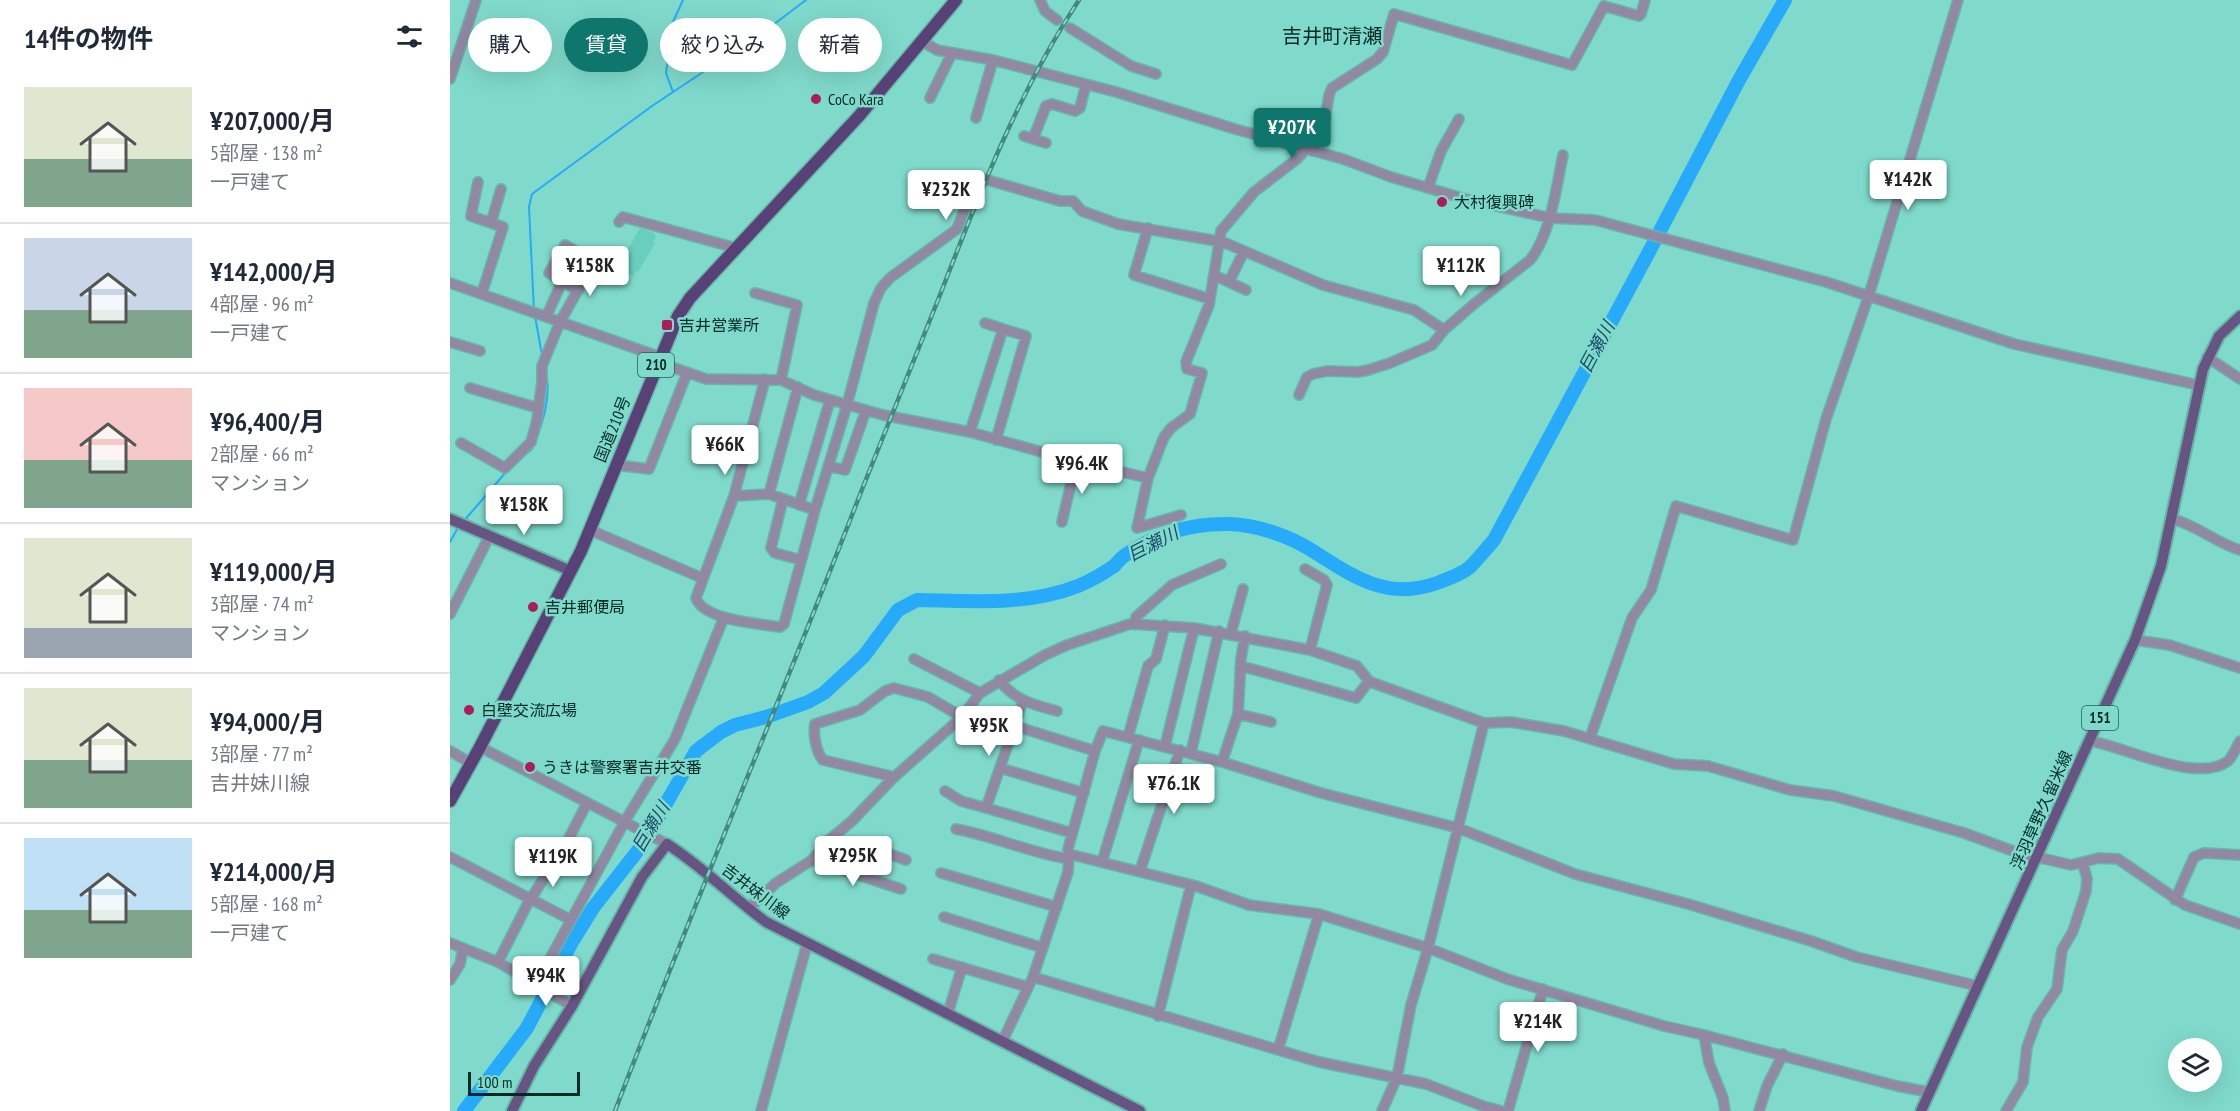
<!DOCTYPE html>
<html lang="ja">
<meta charset="utf-8">
<style>
:root{--surface:#fff;--page:#f2f2f3;--text:#1f2937;--muted:#747a83;--line:#e0e1e3;--accent:#0f766e}
body{margin:0;font-family:"PT Sans Narrow","Noto Sans JP",sans-serif;background:var(--page);color:var(--text);height:100vh;display:flex;flex-direction:column;font-size:22px;white-space:nowrap}
*{box-sizing:border-box;margin:0}
p{font-size:20px;color:var(--muted)}
.icon{flex:none;width:33px;height:33px;fill:none;stroke:currentColor;stroke-width:2;stroke-linecap:round;stroke-linejoin:round}
.map{position:relative;flex:1;overflow:hidden}
.details{display:flex;flex-direction:column;background:var(--surface);width:450px}
.details>*{flex:none}
.guide{position:absolute;left:18px;top:18px;width:570px;height:54px;display:flex;gap:12px}
.tools{position:absolute;left:1718px;top:1038px;display:grid;gap:12px}
.tools a{display:grid;place-items:center;width:54px;height:54px;border-radius:50%;background:var(--surface);box-shadow:0 6px 24px #0002;font-size:30px}
.scale{position:absolute;left:18px;bottom:15px;width:112px;box-sizing:border-box;padding-left:6px;border:3px solid #012a25;border-top:0;font-size:16px;line-height:21px;white-space:nowrap;color:#012a25;-webkit-text-stroke:4px #7fdacb;paint-order:stroke}
.price{position:absolute;translate:-50% -51px;padding:0 14px;border-radius:6px;background:#fff;color:#222;font-size:20px;line-height:39px;filter:drop-shadow(0 2px 3px #0008)}
.price::after{content:'';position:absolute;left:50%;top:36px;width:18px;height:14px;margin-left:-9px;background:inherit;clip-path:polygon(0 0,100% 0,50% 100%)}
.price.current{background:var(--accent);color:#fff}
ul{padding:0;list-style:none}
li{display:flex;align-items:center;gap:18px;height:150px;padding:0 24px}
li+li{border-top:2px solid var(--line)}
li span{display:grid;place-items:center;flex:none;width:168px;height:120px;border-radius:0px;color:#555}
li>.icon{margin-inline-start:auto}
span .icon{width:72px;height:72px;fill:#fffc;stroke-width:1}
li b{font-size:26px}
h2{display:flex;justify-content:space-between;align-items:center;height:72px;padding:0 24px;font-size:26px}
.chip{padding:0 21px;border-radius:27px;background:var(--surface);box-shadow:0 6px 24px #0002;font-size:21px;line-height:54px}
.chip.current{background:var(--accent);color:#fff}
main{display:flex;flex:1;min-height:0}
.map>svg:first-child{display:block}
.built{fill:#68cfbf}
.lines{fill:none;stroke-linecap:round;stroke-linejoin:round}
.stream{stroke:#26aaf9;stroke-width:2}
.river{stroke:#26aaf9;stroke-width:14}
.minor-casing{stroke:#66b7aa;stroke-width:12}
.major-casing{stroke:#66b7aa;stroke-width:14}
.highway-casing{stroke:#66b7aa;stroke-width:15}
.minor{stroke:#9288a3;stroke-width:9}
.major{stroke:#675483;stroke-width:10}
.highway{stroke:#584177;stroke-width:12}
.rail-casing{stroke:#44887e;stroke-width:4.5}
.rail{stroke:#7fdacb;stroke-width:2;stroke-dasharray:7;stroke-linecap:butt}
.poi-dot{fill:#ab1d59;stroke:#7fdacb;stroke-width:2}
.labels{text-anchor:middle;stroke-width:5;stroke-linejoin:round;paint-order:stroke}
.shield{fill:#7fdacb;stroke:#275f57;stroke-width:1.5}
.shield-label{font-size:15px;font-weight:bold;fill:#012a25}
.poi-label{font-size:16px;fill:#012a25;stroke:#7fdacb;text-anchor:start}
.street-label{font-size:16px;fill:#012a25;stroke:#7fdacb}
.water-label{font-size:18px;font-style:italic;fill:#1b4a6b;stroke:#7fdacb}
.quarter-label{font-size:20px;fill:#012a25;stroke:#7fdacb}
</style>
<main>
<section class="details">
<h2>14件の物件<svg class="icon" aria-label="filters" viewBox="0 0 24 24"><path d="M4 7h16M4 17h16"/><circle cx="9" cy="7" r="2"/><circle cx="15" cy="17" r="2"/></svg></h2>
<ul>
<li><span style="background:linear-gradient(#dfe7d0 60%,#7fa58c 0)"><svg class="icon" aria-label="home" viewBox="0 0 24 24"><path d="M3 11l9-7 9 7M6 9v11h12V9"/></svg></span><div><b>¥207,000/月</b><p>5部屋 · 138 m²</p><p>一戸建て</p></div></li>
<li><span style="background:linear-gradient(#c9d6e8 60%,#7fa58c 0)"><svg class="icon" aria-label="home" viewBox="0 0 24 24"><path d="M3 11l9-7 9 7M6 9v11h12V9"/></svg></span><div><b>¥142,000/月</b><p>4部屋 · 96 m²</p><p>一戸建て</p></div></li>
<li><span style="background:linear-gradient(#f6c9c9 60%,#7fa58c 0)"><svg class="icon" aria-label="home" viewBox="0 0 24 24"><path d="M3 11l9-7 9 7M6 9v11h12V9"/></svg></span><div><b>¥96,400/月</b><p>2部屋 · 66 m²</p><p>マンション</p></div></li>
<li><span style="background:linear-gradient(#dfe7d0 75%,#9aa5b1 0)"><svg class="icon" aria-label="home" viewBox="0 0 24 24"><path d="M3 11l9-7 9 7M6 9v11h12V9"/></svg></span><div><b>¥119,000/月</b><p>3部屋 · 74 m²</p><p>マンション</p></div></li>
<li><span style="background:linear-gradient(#dfe7d0 60%,#7fa58c 0)"><svg class="icon" aria-label="home" viewBox="0 0 24 24"><path d="M3 11l9-7 9 7M6 9v11h12V9"/></svg></span><div><b>¥94,000/月</b><p>3部屋 · 77 m²</p><p>吉井妹川線</p></div></li>
<li><span style="background:linear-gradient(#bfe0f5 60%,#7fa58c 0)"><svg class="icon" aria-label="home" viewBox="0 0 24 24"><path d="M3 11l9-7 9 7M6 9v11h12V9"/></svg></span><div><b>¥214,000/月</b><p>5部屋 · 168 m²</p><p>一戸建て</p></div></li>
</ul>
</section>
<div class="map">
<svg width="1790" height="1111" viewBox="0 0 1790 1111">
<rect width="100%" height="100%" fill="#7fdacb"/>
<path class="built" d="M 190,228 L 203,233 L 206,237 L 203,242 L 205,243 L 188,272 L 186,271 L 183,276 L 168,267 Z"/>
<g class="lines">
<path class="stream" d="M 223,92 L 216,73 L 223,22 L 233,0
M 84,311 L 79,207 L 82,194 L 202,106 L 315,31 L 356,0
M 85,316 L 92,355
M 86,439 C 94,420 101,393 96,372
M 67,462 L 82,449 L 84,445
M 13,522 L 56,472
M 0,542 L 9,526"/>
<path class="river" d="M 14,1111 L 77,1028 L 122,942 L 143,908 L 193,844 L 246,751 L 271,732 L 285,725 L 316,717 L 358,702 L 374,693 L 414,656 L 448,610 L 467,600 C 521,601 577,606 628,586 C 640,581 654,573 664,566 C 667,563 670,559 674,556 C 705,534 742,523 780,524 C 806,525 836,535 858,548 C 900,574 935,602 987,583 C 998,579 1012,574 1020,567 C 1028,559 1036,549 1044,540 L 1200,250 L 1289,80 L 1335,0"/>
<defs>
<path id="minor" d="M 590,0 L 595,11 L 607,20
M 620,28 L 681,66 L 706,74
M 473,42 L 487,50 L 543,60 L 666,92 L 785,129 L 893,159 L 941,177 L 1019,200 L 1100,218 L 1145,220 L 1376,282 L 1564,344 L 1748,385
M 0,79 L 26,0
M 480,98 L 502,53
M 526,118 L 543,60
M 574,136 L 596,143
M 583,139 L 596,106 L 602,104 L 625,111 L 630,108 L 636,84
M 862,151 L 875,119 L 879,95 L 882,88 L 927,59 L 933,52 L 944,14 L 1122,65 L 1154,6 L 1189,16 L 1191,14 L 1195,0
M 28,182 L 21,216 L 53,227 L 32,293
M 978,188 L 991,151 L 1009,119
M 169,222 L 173,217 L 286,248
M 41,223 L 51,189
M 698,228 L 684,275 L 760,299
M 764,275 L 796,290
M 779,282 L 794,251
M 0,283 L 210,357
M 128,291 L 99,273 L 115,245 L 144,262
M 305,293 L 347,305 L 331,380
M 96,317 L 112,282
M 0,342 L 30,351
M 1757,357 L 1790,379
M 207,362 L 256,379 L 331,380 L 364,395 L 433,415 L 520,432 L 617,459 L 698,478 L 714,437 L 721,428 L 740,414 L 752,373 L 737,369 L 736,362 L 759,305 L 771,231 L 804,192 L 847,159 L 856,149
M 315,379 L 284,496 L 246,598 C 253,620 310,624 330,627 L 334,624 L 365,510 L 397,405 L 424,303 L 431,288 L 440,278 L 507,229 L 527,177 L 610,201 L 623,201 L 632,211 L 668,224 L 773,242 L 873,285 L 964,310 L 994,330
M 348,387 L 319,494 L 365,510
M 20,388 L 88,408
M 849,395 L 857,377 L 863,374 L 877,371 L 908,372 L 918,370 L 940,363 L 982,345 L 994,330 L 1024,304 L 1080,260 C 1101,234 1106,188 1113,155
M 520,432 L 553,329 L 535,323
M 546,440 L 576,336 L 553,329
M 11,443 L 55,468 L 81,442 L 87,420 L 92,381 L 92,366 L 110,322 L 146,258
M 166,465 L 199,469 L 237,373
M 378,466 L 395,470 L 416,410
M 698,478 L 687,528 L 731,515
M 284,496 L 319,494
M 333,499 L 321,548 L 325,553 L 351,560
M 349,505 L 380,400
M 1722,519 C 1747,525 1766,543 1790,550
M 612,522 L 626,462
M 140,530 L 252,578
M 855,569 L 874,580 L 877,585 L 860,650
M 0,614 L 39,537
M 685,624 L 686,617 L 722,585 L 771,564
M 781,633 L 793,589
M 1685,640 L 1719,645 L 1790,668
M 464,659 L 530,693
M 790,668 L 798,668 L 824,675 L 906,698 L 919,681
M 549,680 C 564,700 584,705 607,711
M 788,714 L 821,722
M 565,726 L 645,751
M 678,737 L 698,666 L 706,659 L 715,625
M 1140,738 L 1182,618 L 1201,590 L 1226,506 L 1343,540 L 1376,419 L 1419,295 L 1508,0
M 1639,741 C 1672,745 1747,785 1778,761 C 1783,756 1786,748 1790,741
M 715,746 L 744,628
M 30,747 L 217,844
M 0,751 L 21,763
M 741,753 L 769,631
M 772,762 L 788,714 L 791,658 L 795,636
M 550,768 L 634,793
M 442,779 L 440,776 L 373,760 C 366,752 363,734 365,724 L 410,710 L 435,691 L 444,688 L 478,697 L 512,717
M 495,791 L 511,801 L 536,808 L 573,701
M 536,808 L 622,833
M 506,829 C 544,836 580,853 619,859
M 619,854 L 618,849 L 645,751 L 653,731 L 772,762 L 871,793 L 1008,828 L 1125,874 L 1238,904 L 1361,941 L 1406,957 L 1528,986
M 0,857 L 121,920
M 362,860 L 451,889
M 652,862 L 689,740
M 690,871 L 730,750
M 402,872 L 418,846 L 456,860
M 491,873 L 607,907
M 1725,900 L 1744,857 L 1754,853 L 1790,855
M 298,909 L 326,883 L 362,860 L 379,840 L 402,821 L 442,779 L 512,717 L 530,693 L 595,655 L 617,645 L 680,624 L 744,628 L 860,650 L 907,666 L 919,681 L 926,684 L 1034,723 L 1061,722 L 1114,731 L 1224,764 L 1258,766 L 1340,790 L 1384,796 L 1514,833 L 1585,859 L 1591,858 L 1621,865 L 1649,858 L 1668,859 L 1735,905 L 1790,924
M 494,917 L 593,948
M 0,943 L 48,962 L 122,1006
M 483,959 L 578,987
M 48,962 L 77,905 L 119,838 L 137,803
M 583,977 L 869,1062 L 976,1084 L 1033,1106 L 1052,1111
M 0,980 L 10,964 L 13,949
M 85,986 L 175,821 L 225,739 L 274,617
M 498,1013 L 512,967
M 708,1016 L 741,885
M 1254,1035 L 1447,1086 L 1479,1092
M 553,1040 L 583,977 L 618,872 L 619,854 L 746,886 L 799,905 L 869,914 L 978,948 L 1057,979 L 1214,1026 L 1254,1035 L 1259,1063 L 1273,1098 L 1275,1111
M 828,1050 L 869,914
M 311,1111 L 357,944
M 932,1111 L 947,1077 L 961,1005 L 978,948 L 1034,723
M 1058,1111 L 1093,989
M 1309,1111 L 1317,1086 L 1333,1054
M 1556,1111 L 1573,1082 L 1577,1047 L 1588,1017 L 1607,989 L 1612,950 L 1623,931 L 1636,891 L 1637,879 L 1633,863"/>
<path id="major" d="M 0,519 L 121,571
M 62,1111 L 84,1066 L 122,1006 L 192,877 L 217,844 C 253,867 282,897 316,922 L 690,1111
M 1471,1111 L 1685,640 L 1711,566 L 1753,369 L 1769,336 L 1790,316"/>
<path id="highway" d="M 0,801 L 30,747 L 131,551 L 228,316 L 240,298 L 409,116 L 506,0"/>
</defs>
<use href="#minor" class="minor-casing"/>
<use href="#major" class="major-casing"/>
<use href="#highway" class="highway-casing"/>
<use href="#minor" class="minor"/>
<use href="#major" class="major"/>
<use href="#highway" class="highway"/>
<defs>
<path id="rail" d="M 165,1111 C 244,903 331,699 411,492 C 437,426 464,361 490,295 C 529,194 569,91 629,0"/>
</defs>
<use href="#rail" class="rail-casing"/>
<use href="#rail" class="rail"/>
</g>
<g class="poi-dot">
<circle cx="366" cy="99" r="6"/>
<circle cx="992" cy="202" r="6"/>
<rect x="211" y="319" width="12" height="12" rx="3"/>
<circle cx="83" cy="607" r="6"/>
<circle cx="19" cy="710" r="6"/>
<circle cx="80" cy="767" r="6"/>
</g>
<g class="labels">
<g class="shield">
<rect x="188" y="353" width="36" height="24" rx="4.5"/>
<rect x="1632" y="706" width="36" height="24" rx="4.5"/>
</g>
<g class="shield-label">
<text x="206" y="370">210</text>
<text x="1650" y="723">151</text>
</g>
<g class="poi-label">
<text x="378" y="105">CoCo Kara</text>
<text x="1004" y="208">大村復興碑</text>
<text x="229" y="331">吉井営業所</text>
<text x="95" y="613">吉井郵便局</text>
<text x="31" y="716">白壁交流広場</text>
<text x="92" y="773">うきは警察署吉井交番</text>
</g>
<g class="street-label">
<text transform="translate(162 429) rotate(-68)" y="6">国道210号</text>
<text transform="translate(1591 810) rotate(-66)" y="6">浮羽草野久留米線</text>
<text transform="translate(306 891) rotate(37)" y="6">吉井妹川線</text>
</g>
<g class="water-label">
<text transform="translate(1147 347) rotate(-62)" y="6">巨瀬川</text>
<text transform="translate(703 544) rotate(-27)" y="6">巨瀬川</text>
<text transform="translate(201 827) rotate(-59)" y="6">巨瀬川</text>
</g>
<g class="quarter-label">
<text x="882" y="43">吉井町清瀬</text>
</g>
</g>
</svg>
<div class="tools">
<a><svg class="icon" aria-label="layers" viewBox="0 0 24 24"><path d="M12 4l9 5-9 5-9-5zM3 14l9 5 9-5"/></svg></a>
</div>
<div class="scale">100 m</div>
<b class="price current" style="left:842px;top:159px">¥207K</b>
<b class="price" style="left:1458px;top:211px">¥142K</b>
<b class="price" style="left:496px;top:221px">¥232K</b>
<b class="price" style="left:140px;top:297px">¥158K</b>
<b class="price" style="left:1011px;top:297px">¥112K</b>
<b class="price" style="left:275px;top:476px">¥66K</b>
<b class="price" style="left:632px;top:495px">¥96.4K</b>
<b class="price" style="left:74px;top:536px">¥158K</b>
<b class="price" style="left:539px;top:757px">¥95K</b>
<b class="price" style="left:724px;top:815px">¥76.1K</b>
<b class="price" style="left:403px;top:887px">¥295K</b>
<b class="price" style="left:103px;top:888px">¥119K</b>
<b class="price" style="left:96px;top:1007px">¥94K</b>
<b class="price" style="left:1088px;top:1053px">¥214K</b>
<div class="guide">
<a class="chip">購入</a>
<a class="chip current">賃貸</a>
<a class="chip">絞り込み</a>
<a class="chip">新着</a>
</div>
</div>
</main>
